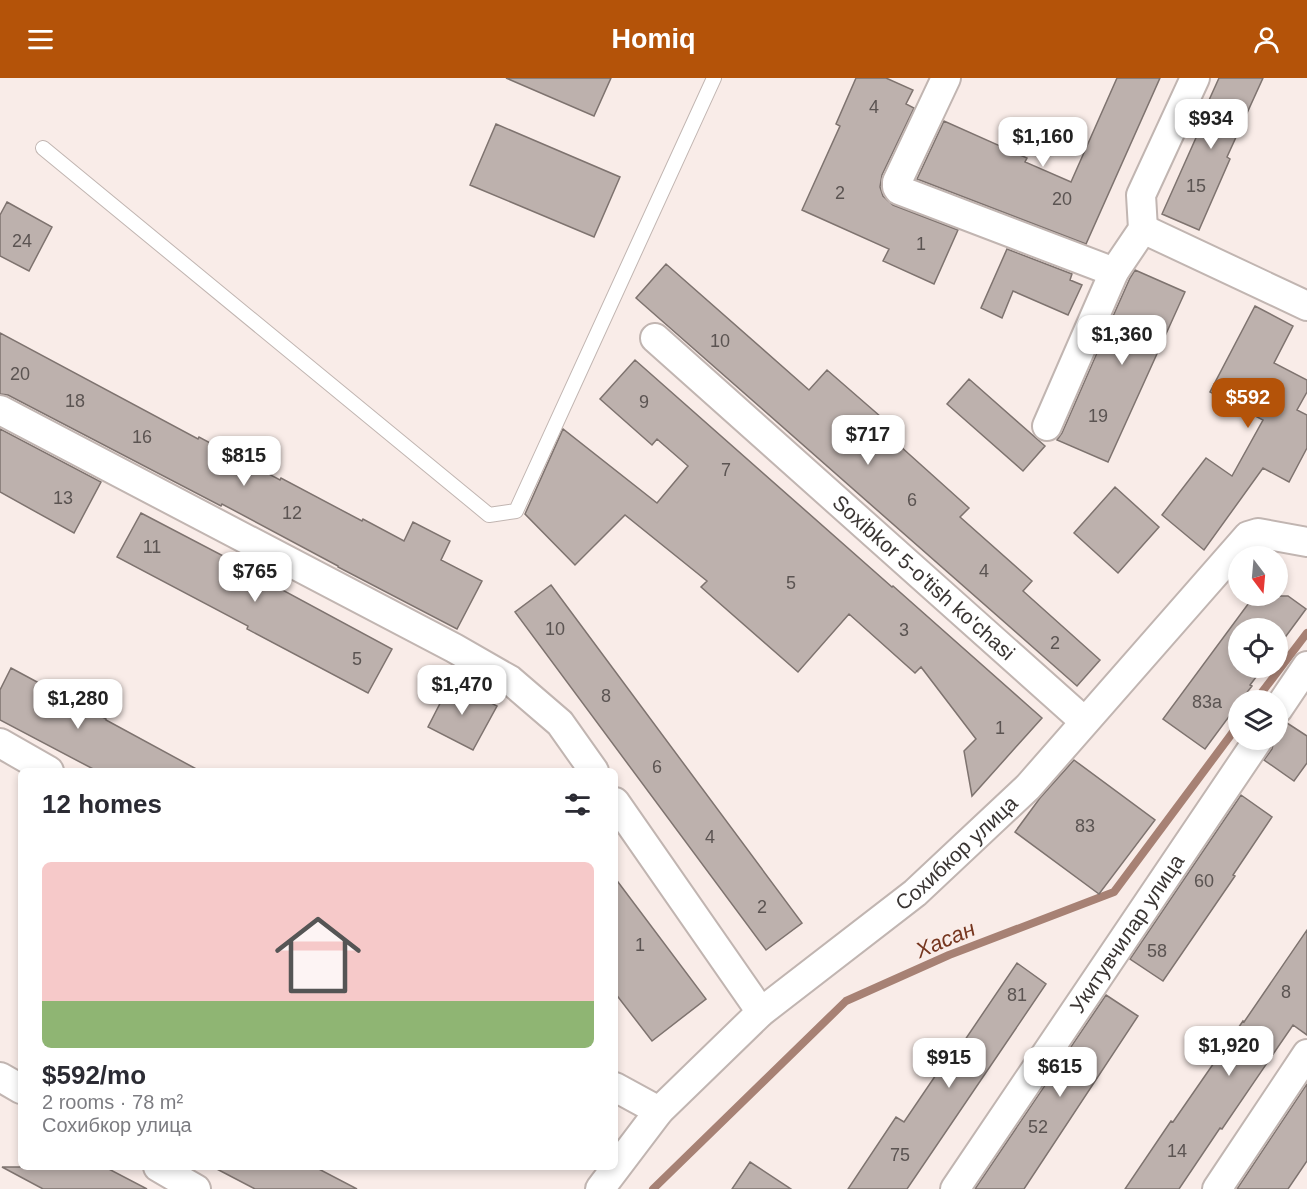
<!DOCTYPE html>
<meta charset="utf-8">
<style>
:root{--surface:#fff;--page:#f7f7f7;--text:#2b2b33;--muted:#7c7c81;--line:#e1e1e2;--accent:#b45309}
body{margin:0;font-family:Arial,sans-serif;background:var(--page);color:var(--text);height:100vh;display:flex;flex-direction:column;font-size:22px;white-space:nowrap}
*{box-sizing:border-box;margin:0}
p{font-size:20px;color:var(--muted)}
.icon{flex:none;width:33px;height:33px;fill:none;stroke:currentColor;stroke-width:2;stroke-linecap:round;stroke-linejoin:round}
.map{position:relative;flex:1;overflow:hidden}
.sheet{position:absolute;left:18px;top:690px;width:600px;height:402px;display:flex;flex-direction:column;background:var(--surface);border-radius:9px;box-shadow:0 3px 9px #0003}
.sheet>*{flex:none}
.needle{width:39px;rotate:164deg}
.buttons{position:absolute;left:1228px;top:468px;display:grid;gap:12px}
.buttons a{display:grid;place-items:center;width:60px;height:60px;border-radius:50%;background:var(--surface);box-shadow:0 3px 9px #0003;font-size:30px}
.price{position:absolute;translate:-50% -51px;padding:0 14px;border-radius:12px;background:#fff;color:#222;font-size:20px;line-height:39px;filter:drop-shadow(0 2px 3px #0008)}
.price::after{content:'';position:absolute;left:50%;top:36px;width:18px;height:14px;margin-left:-9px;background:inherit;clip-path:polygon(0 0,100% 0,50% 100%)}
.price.selected{background:var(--accent);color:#fff}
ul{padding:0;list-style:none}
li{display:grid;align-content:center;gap:12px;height:318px;padding:0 24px}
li+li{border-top:2px solid var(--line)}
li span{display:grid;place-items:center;height:186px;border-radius:9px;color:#555}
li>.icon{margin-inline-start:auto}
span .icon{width:108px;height:108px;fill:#fffc;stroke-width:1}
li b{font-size:26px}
h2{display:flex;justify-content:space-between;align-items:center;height:72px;padding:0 24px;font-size:26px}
header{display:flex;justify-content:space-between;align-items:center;height:78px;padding:0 24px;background:var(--accent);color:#fff;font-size:27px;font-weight:800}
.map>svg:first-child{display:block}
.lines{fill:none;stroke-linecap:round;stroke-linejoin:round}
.stream{stroke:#a78174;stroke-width:8}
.building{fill:#bdb1ad;stroke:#7e736f;stroke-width:1.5}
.service-casing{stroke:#c1b5b1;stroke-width:16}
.minor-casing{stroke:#c1b5b1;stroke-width:32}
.service{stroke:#fff;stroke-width:14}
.minor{stroke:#fff;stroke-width:28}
.labels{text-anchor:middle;stroke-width:4.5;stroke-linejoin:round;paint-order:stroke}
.number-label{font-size:18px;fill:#5b5452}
.street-label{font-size:21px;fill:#3a3533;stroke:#f9ece8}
.water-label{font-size:22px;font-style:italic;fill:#76361f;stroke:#f9ece8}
</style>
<header><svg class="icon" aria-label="menu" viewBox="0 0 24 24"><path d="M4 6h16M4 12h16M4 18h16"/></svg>Homiq<svg class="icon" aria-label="person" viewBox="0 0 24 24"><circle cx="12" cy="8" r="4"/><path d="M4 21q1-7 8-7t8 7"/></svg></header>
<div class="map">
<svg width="1307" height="1111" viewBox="0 0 1307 1111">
<rect width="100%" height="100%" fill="#f9ece8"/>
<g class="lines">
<path class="stream" d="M 1256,622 L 1307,555
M 653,1111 L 846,923 L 949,877 L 1114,814 L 1239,646"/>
</g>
<path class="building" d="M 506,0 L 611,0 L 594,38 Z
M 856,0 L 886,0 L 913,12 L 906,26 L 914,30 L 882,97 L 880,109 L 883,118 L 893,127 L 958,152 L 934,206 L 883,183 L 889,171 L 802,132 L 840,48 L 836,46 Z
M 1117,0 L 1160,0 L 1086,166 L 917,101 L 944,43 L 1027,80 L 1025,84 L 1071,104 Z
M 1219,0 L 1263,0 L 1227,79 L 1230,81 L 1199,152 L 1162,136 L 1203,44 L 1200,42 Z
M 496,46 L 620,99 L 594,159 L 470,107 Z
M 7,124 L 52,149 L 29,193 L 0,178 L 0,137 Z
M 1007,171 L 1072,196 L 1070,202 L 1082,207 L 1068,237 L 1013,213 L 1002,240 L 981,230 Z
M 666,186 L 809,312 L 827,292 L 896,352 L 890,359 L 969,430 L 960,439 L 1032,503 L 1023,513 L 1100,582 L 1077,608 L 636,220 Z
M 1135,192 L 1185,214 L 1108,384 L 1057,362 L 1062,355 L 1114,236 L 1130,200 Z
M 1255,228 L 1293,248 L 1274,285 L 1307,302 L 1307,314 L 1297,332 L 1307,337 L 1307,370 L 1289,404 L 1263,390 L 1204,472 L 1162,437 L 1206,380 L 1232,398 L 1263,342 L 1210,314 Z
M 0,255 L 198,361 L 199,359 L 280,402 L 281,400 L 362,443 L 363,441 L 404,463 L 413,444 L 450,463 L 441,482 L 482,503 L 457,551 L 338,489 L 338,488 L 222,426 L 221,428 L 8,317 L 0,316 Z
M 635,282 L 892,509 L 893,508 L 1042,640 L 972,718 L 964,673 L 976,661 L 921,589 L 915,595 L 849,536 L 798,594 L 701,509 L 707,503 L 625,437 L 575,487 L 525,436 L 563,351 L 657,425 L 688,388 L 657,361 L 652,367 L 600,321 Z
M 969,301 L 1045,368 L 1023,393 L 947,326 Z
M 0,351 L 101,404 L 74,455 L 0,414 Z
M 1115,409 L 1159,449 L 1118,495 L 1074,455 Z
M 141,435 L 254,494 L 253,496 L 392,571 L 368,615 L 247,551 L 248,548 L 117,479 Z
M 551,507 L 802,845 L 766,872 L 515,534 Z
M 1254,518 L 1288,518 L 1306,531 L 1278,569 L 1278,550 L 1239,550 L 1239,590 L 1263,590 L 1250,607 L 1252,608 L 1241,622 L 1239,622 L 1239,625 L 1205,671 L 1163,641 Z
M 11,590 L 106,641 L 106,642 L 200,693 L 97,693 L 0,642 L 0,612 Z
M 451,604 L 497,628 L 473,672 L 428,649 Z
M 1287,645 L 1307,658 L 1307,685 L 1294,703 L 1264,682 L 1272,671 L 1274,662 L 1278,662 L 1278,649 L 1279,647 Z
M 1074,682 L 1155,742 L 1099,816 L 1015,754 L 1040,720 Z
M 1241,717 L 1272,739 L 1233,797 L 1235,798 L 1163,903 L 1130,881 Z
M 615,800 L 706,921 L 652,963 L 615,915 Z
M 1307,852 L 1307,957 L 1293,947 L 1222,1051 L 1220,1050 L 1179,1111 L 1125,1111 L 1171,1043 L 1173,1044 L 1243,943 L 1244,944 Z
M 1017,885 L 1046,906 L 907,1111 L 848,1111 L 896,1039 L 904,1044 L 944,985 L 948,987 Z
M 1106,917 L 1138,938 L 1024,1111 L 975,1111 Z
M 1307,1006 L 1307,1083 L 1288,1111 L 1237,1111 Z
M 750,1084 L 791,1111 L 732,1111 Z
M 2,1089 L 105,1089 L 147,1111 L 43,1111 Z
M 213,1089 L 315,1089 L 357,1111 L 255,1111 Z"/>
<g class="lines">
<defs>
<path id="service" d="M 43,70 L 489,437 L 516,433 L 714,0"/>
<g id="minor">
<path d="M 946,0 L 897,104 L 897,109 L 899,112 L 1114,194"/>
<path d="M 1143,151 L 1307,228"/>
<path id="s1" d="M 655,260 L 1084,643"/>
<path d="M 0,332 L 454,570 L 510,602 L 560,645 L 594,693"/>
<path d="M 1047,348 L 1114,194 L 1143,151 L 1141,117 L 1195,0"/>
<path d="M 1278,631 L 1307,588"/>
<path d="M 0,665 L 49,693"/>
<path d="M 615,724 L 761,934"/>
<path d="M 0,999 L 21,1011"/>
<path d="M 615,1009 L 659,1033"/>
<path d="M 158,1089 L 196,1111"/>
<path id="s2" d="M 600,1111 L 659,1033 L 761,934 L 915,815 L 1028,709 L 1248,458 L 1258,455 L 1307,464"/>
<path id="s3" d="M 955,1111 L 1258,662"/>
<path d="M 1217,1111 L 1307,976"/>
</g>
</defs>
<use href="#service" class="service-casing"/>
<use href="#minor" class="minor-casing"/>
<use href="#service" class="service"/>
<use href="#minor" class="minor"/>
</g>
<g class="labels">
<g class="number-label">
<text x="874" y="35">4</text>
<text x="1196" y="114">15</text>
<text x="840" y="121">2</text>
<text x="1062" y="127">20</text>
<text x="22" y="169">24</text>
<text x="921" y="172">1</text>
<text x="720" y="269">10</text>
<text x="20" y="302">20</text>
<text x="75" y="329">18</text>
<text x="644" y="330">9</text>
<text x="1098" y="344">19</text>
<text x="142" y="365">16</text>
<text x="726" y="398">7</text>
<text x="63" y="426">13</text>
<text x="912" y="428">6</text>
<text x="292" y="441">12</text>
<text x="152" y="475">11</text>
<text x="984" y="499">4</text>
<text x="791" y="511">5</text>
<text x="555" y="557">10</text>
<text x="904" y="558">3</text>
<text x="1055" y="571">2</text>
<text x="357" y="587">5</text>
<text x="606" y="624">8</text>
<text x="1207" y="630">83a</text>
<text x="1000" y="656">1</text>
<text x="657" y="695">6</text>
<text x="1085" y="754">83</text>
<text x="710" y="765">4</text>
<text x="1204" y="809">60</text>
<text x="762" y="835">2</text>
<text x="640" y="873">1</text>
<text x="1157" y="879">58</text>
<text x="1286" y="920">8</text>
<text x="1017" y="923">81</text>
<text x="1038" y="1055">52</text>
<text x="1177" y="1079">14</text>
<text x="900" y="1083">75</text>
</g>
<g class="street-label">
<text dy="7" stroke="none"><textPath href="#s1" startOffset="360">Soxibkor 5-o'tish ko'chasi</textPath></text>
<text dy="7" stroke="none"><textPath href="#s2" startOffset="492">Сохибкор улица</textPath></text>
<text dy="7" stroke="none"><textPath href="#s3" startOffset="308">Укитувчилар улица</textPath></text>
</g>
<g class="water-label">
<text transform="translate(945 861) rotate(-23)" y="8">Хасан</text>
</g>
</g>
</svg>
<div class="buttons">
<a><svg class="needle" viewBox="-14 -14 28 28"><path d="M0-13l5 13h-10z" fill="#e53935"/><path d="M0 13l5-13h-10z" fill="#7c7c81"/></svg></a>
<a><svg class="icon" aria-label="locate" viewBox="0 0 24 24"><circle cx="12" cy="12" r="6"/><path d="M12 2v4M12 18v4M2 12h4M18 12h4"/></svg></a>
<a><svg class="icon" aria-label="layers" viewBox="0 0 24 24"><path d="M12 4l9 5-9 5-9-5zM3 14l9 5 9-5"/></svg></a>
</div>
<b class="price" style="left:1211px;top:72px">$934</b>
<b class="price" style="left:1043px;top:90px">$1,160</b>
<b class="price" style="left:1122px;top:288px">$1,360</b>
<b class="price selected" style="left:1248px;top:351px">$592</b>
<b class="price" style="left:868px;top:388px">$717</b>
<b class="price" style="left:244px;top:409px">$815</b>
<b class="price" style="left:255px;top:525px">$765</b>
<b class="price" style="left:462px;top:638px">$1,470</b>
<b class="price" style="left:78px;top:652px">$1,280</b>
<b class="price" style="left:1229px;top:999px">$1,920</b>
<b class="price" style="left:949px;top:1011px">$915</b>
<b class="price" style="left:1060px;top:1020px">$615</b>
<section class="sheet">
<h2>12 homes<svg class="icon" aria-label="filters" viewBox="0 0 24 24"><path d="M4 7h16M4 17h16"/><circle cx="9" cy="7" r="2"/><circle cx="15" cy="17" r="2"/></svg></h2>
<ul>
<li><span style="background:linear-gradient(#f6c9c9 75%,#8fb573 0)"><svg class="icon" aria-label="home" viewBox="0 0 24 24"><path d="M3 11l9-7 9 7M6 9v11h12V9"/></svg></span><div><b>$592/mo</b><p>2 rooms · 78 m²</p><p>Сохибкор улица</p></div></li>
</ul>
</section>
</div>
